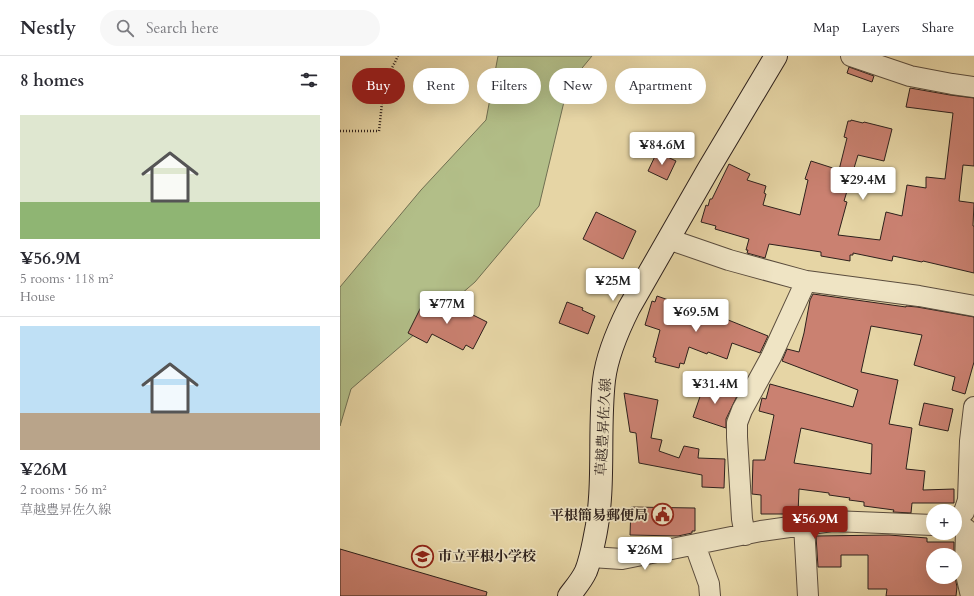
<!DOCTYPE html>
<meta charset="utf-8">
<style>
:root{--surface:#fff;--page:#f7f7f7;--text:#2b2b33;--muted:#7c7c81;--line:#e1e1e2;--accent:#8f2418}
body{margin:0;font-family:Cardo,"Noto Serif JP",serif;background:var(--page);color:var(--text);height:100vh;display:flex;flex-direction:column;font-size:15px;white-space:nowrap}
*{box-sizing:border-box;margin:0}
p{font-size:13px;color:var(--muted)}
.icon{flex:none;width:22px;height:22px;fill:none;stroke:currentColor;stroke-width:2;stroke-linecap:round;stroke-linejoin:round}
.map{position:relative;flex:1;overflow:hidden}
.panel{display:flex;flex-direction:column;background:var(--surface);width:340px}
.panel>*{flex:none}
.hud{position:absolute;left:12px;top:12px;width:380px;height:36px;display:flex;gap:8px}
.controls{position:absolute;left:586px;top:448px;display:grid;gap:8px}
.controls a{display:grid;place-items:center;width:36px;height:36px;border-radius:50%;background:var(--surface);box-shadow:0 4px 16px #0002;font-size:20px}
.price{position:absolute;translate:-50% -34px;padding:0 9px;border-radius:4px;background:#fff;color:#222;font-size:13px;line-height:26px;filter:drop-shadow(0 1px 2px #0008)}
.price::after{content:'';position:absolute;left:50%;top:24px;width:12px;height:9px;margin-left:-6px;background:inherit;clip-path:polygon(0 0,100% 0,50% 100%)}
.price.active{background:var(--accent);color:#fff}
ul{padding:0;list-style:none}
li{display:grid;align-content:center;gap:8px;height:212px;padding:0 20px}
li+li{border-top:1px solid var(--line)}
li span{display:grid;place-items:center;height:124px;border-radius:0px;color:#555}
li>.icon{margin-inline-start:auto}
span .icon{width:72px;height:72px;fill:#fffc;stroke-width:1}
li b{font-size:17px}
h2{display:flex;justify-content:space-between;align-items:center;height:48px;padding:0 20px;font-size:17px}
.chip{padding:0 14px;border-radius:18px;background:var(--surface);box-shadow:0 4px 16px #0002;font-size:14px;line-height:36px}
.chip.active{background:var(--accent);color:#fff}
header{display:flex;align-items:center;gap:24px;box-sizing:border-box;height:56px;padding:0 20px;background:var(--surface);border-bottom:1px solid var(--line)}
header strong{font-size:19px}
nav{display:flex;gap:22px;margin-inline-start:auto;font-size:14px}
.search{width:280px;height:36px;background:var(--page);display:flex;align-items:center;gap:10px;box-sizing:border-box;padding:0 14px;border-radius:22px;color:var(--muted);font-size:15px}
main{display:flex;flex:1;min-height:0}
.map>svg:first-child{display:block}
.green{fill:#b2be88;stroke:#706f52}
.building{fill:#ca8171;stroke:#2d201c;fill-rule:evenodd}
.lines{fill:none;stroke-linecap:round;stroke-linejoin:round}
.street-casing{stroke:#5b4d3e;stroke-width:22}
.secondary-casing{stroke:#2d201c;stroke-width:24}
.path{stroke:#2d201c;stroke-width:2.5;stroke-dasharray:1 2;stroke-linecap:butt}
.street{stroke:#efe4c4;stroke-width:20}
.secondary{stroke:#efe4c4;stroke-width:22}
.labels{text-anchor:middle;stroke-width:3.5;stroke-linejoin:round;paint-order:stroke}
.street-label{font-size:14px;fill:#2d201c;stroke:#efe4c4}
.poi-label{font-size:14px;font-weight:bold;fill:#2d201c;stroke:#efe4c4;text-anchor:end}
</style>
<header>
<strong>Nestly</strong>
<div class="search"><svg class="icon" aria-label="search" viewBox="0 0 24 24"><circle cx="10" cy="10" r="6"/><path d="M15 15l6 6"/></svg>Search here</div>
<nav><a>Map</a><a>Layers</a><a>Share</a></nav>
</header>
<main>
<section class="panel">
<h2>8 homes<svg class="icon" aria-label="filters" viewBox="0 0 24 24"><path d="M4 7h16M4 17h16"/><circle cx="9" cy="7" r="2"/><circle cx="15" cy="17" r="2"/></svg></h2>
<ul>
<li><span style="background:linear-gradient(#dfe7d0 70%,#8fb573 0)"><svg class="icon" aria-label="home" viewBox="0 0 24 24"><path d="M3 11l9-7 9 7M6 9v11h12V9"/></svg></span><div><b>¥56.9M</b><p>5 rooms · 118 m²</p><p>House</p></div></li>
<li><span style="background:linear-gradient(#bfe0f5 70%,#b9a48a 0)"><svg class="icon" aria-label="home" viewBox="0 0 24 24"><path d="M3 11l9-7 9 7M6 9v11h12V9"/></svg></span><div><b>¥26M</b><p>2 rooms · 56 m²</p><p>草越豊昇佐久線</p></div></li>
</ul>
</section>
<div class="map">
<svg width="634" height="540" viewBox="0 0 634 540">
<rect width="100%" height="100%" fill="#e6d5a5"/>
<filter id="stains"><feTurbulence type="fractalNoise" baseFrequency=".005" numOctaves="4"/><feColorMatrix values="0 0 0 0 .2 0 0 0 0 .09 0 0 0 0 .02 0 0 0 .5 -.17"/></filter>
<radialGradient id="worn" r=".72"><stop offset=".6" stop-color="#630" stop-opacity="0"/><stop offset="1" stop-color="#630" stop-opacity=".3"/></radialGradient>
<path class="green" d="M 158,0 L 252,0 L 228,29 L 199,150 L 135,226 L 11,333 L 0,370 L 0,231 L 81,134 L 146,64 Z"/>
<path class="building" d="M 509,11 L 534,20 L 532,26 L 507,17 Z
M 570,32 L 610,39 L 634,42 L 634,110 L 623,109 L 619,145 L 634,147 L 633,170 L 634,170 L 634,217 L 583,205 L 582,206 L 553,200 L 552,205 L 513,197 L 513,199 L 510,199 L 510,205 L 481,200 L 481,196 L 429,188 L 425,202 L 407,197 L 408,194 L 406,194 L 409,183 L 375,173 L 376,170 L 361,166 L 366,149 L 368,150 L 370,143 L 372,143 L 389,108 L 410,118 L 407,124 L 426,130 L 424,137 L 426,138 L 423,149 L 460,159 L 468,124 L 465,123 L 471,105 L 499,114 L 507,82 L 504,81 L 508,65 L 511,65 L 511,64 L 523,67 L 524,66 L 552,73 L 544,105 L 518,99 L 504,145 L 507,146 L 498,179 L 540,184 L 546,156 L 562,160 L 567,129 L 586,132 L 586,121 L 605,123 L 613,57 L 566,51 Z
M 317,96 L 336,105 L 327,124 L 308,115 Z
M 256,156 L 296,175 L 283,203 L 243,183 Z
M 473,238 L 566,251 L 566,250 L 577,251 L 634,261 L 634,306 L 625,338 L 612,334 L 615,321 L 574,309 L 582,279 L 531,270 L 521,316 L 558,324 L 549,368 L 572,372 L 566,413 L 585,415 L 583,434 L 614,433 L 614,447 L 572,447 L 571,457 L 553,456 L 554,454 L 524,450 L 524,446 L 509,444 L 510,442 L 489,439 L 489,437 L 459,433 L 458,458 L 421,458 L 421,439 L 412,438 L 413,404 L 425,404 L 434,359 L 419,355 L 422,342 L 426,343 L 430,328 L 513,351 L 518,334 L 442,305 L 447,293 L 459,296 L 464,277 L 470,244 ZM 461,372 L 532,388 L 531,418 L 454,407 Z
M 317,240 L 343,249 L 344,247 L 361,253 L 428,280 L 420,297 L 392,287 L 387,303 L 368,296 L 367,298 L 349,291 L 344,308 L 340,307 L 339,312 L 315,306 L 316,302 L 313,301 L 320,274 L 305,269 L 312,245 L 315,246 Z
M 95,244 L 117,255 L 119,252 L 147,266 L 133,293 L 126,289 L 123,294 L 92,278 L 87,287 L 68,277 L 84,245 L 92,249 Z
M 227,246 L 243,252 L 242,254 L 255,260 L 248,278 L 219,267 Z
M 365,326 L 398,338 L 386,363 L 386,372 L 353,361 Z
M 284,337 L 318,344 L 311,382 L 322,384 L 319,395 L 339,402 L 344,390 L 359,393 L 358,402 L 385,403 L 384,432 L 362,431 L 362,419 L 299,407 L 296,377 L 290,376 Z
M 584,347 L 613,353 L 608,375 L 579,369 Z
M 291,451 L 355,452 L 355,475 L 352,475 L 352,477 L 338,480 L 290,479 Z
M 549,479 L 587,482 L 587,486 L 614,486 L 614,499 L 593,499 L 593,521 L 615,521 L 617,531 L 616,540 L 546,540 L 547,533 L 528,533 L 528,499 L 501,499 L 501,511 L 478,511 L 476,480 Z
M 0,493 L 147,536 L 146,540 L 0,540 Z"/>
<g class="lines">
<defs>
<path id="street" d="M 511,0 L 570,20 L 612,28 L 634,31
M 328,183 L 389,204 L 466,225 L 579,240 L 634,250
M 615,465 L 624,456 L 628,444 L 630,385 L 634,351
M 464,469 L 468,540
M 626,473 L 625,514 L 631,540
M 405,479 L 402,463 L 397,381 L 397,367 L 402,354 L 431,301 L 466,225
M 355,489 L 369,528 L 370,540
M 251,501 L 282,503 L 421,475 L 492,465 L 593,469"/>
<path id="secondary" d="M 229,540 C 235,532 242,524 246,515 C 250,505 252,495 254,485 C 266,432 258,377 264,324 C 267,299 278,274 289,252 L 368,114 L 436,0"/>
</defs>
<use href="#street" class="street-casing"/>
<use href="#secondary" class="secondary-casing"/>
<path class="path" d="M 0,75 L 39,75 L 44,28 L 58,0"/>
<use href="#street" class="street"/>
<use href="#secondary" class="secondary"/>
</g>
<defs>
<symbol id="civic-ring" viewBox="-11 -11 22 22"><circle r="9.5" fill="#efe4c4" stroke="#8f2418" stroke-width="1.5"/><path d="M-.6-6.5H3V-4.5H.6V-3L4-1V1h2V6H-6V1h2V-1L-.6-3ZM-1.2 2.5V6h2.4V2.5Z" fill="#8f2418"/></symbol>
<symbol id="school-ring" viewBox="-11 -11 22 22"><circle r="9.5" fill="#efe4c4" stroke="#8f2418" stroke-width="1.5"/><path d="M0-5L7-2L0 1L-7-2ZM-4 1L0 2.5L4 1V4Q0 6-4 4Z" fill="#8f2418"/></symbol>
</defs>
<g fill-rule="evenodd">
<use href="#civic-ring" x="310" y="446" width="25" height="25"/>
<use href="#school-ring" x="70" y="488" width="25" height="25"/>
</g>
<g class="labels">
<g class="street-label">
<text transform="translate(263 371) rotate(-87)" y="5">草越豊昇佐久線</text>
</g>
<g class="poi-label">
<text x="308" y="464">平根簡易郵便局</text>
<text x="98" y="505" text-anchor="start">市立平根小学校</text>
</g>
</g>
<rect width="100%" height="100%" filter="url(#stains)"/>
<rect width="100%" height="100%" fill="url(#worn)"/>
</svg>
<div class="controls">
<a>+</a>
<a>−</a>
</div>
<b class="price" style="left:322px;top:110px">¥84.6M</b>
<b class="price" style="left:523px;top:145px">¥29.4M</b>
<b class="price" style="left:273px;top:246px">¥25M</b>
<b class="price" style="left:107px;top:269px">¥77M</b>
<b class="price" style="left:356px;top:277px">¥69.5M</b>
<b class="price" style="left:375px;top:349px">¥31.4M</b>
<b class="price active" style="left:475px;top:484px">¥56.9M</b>
<b class="price" style="left:305px;top:515px">¥26M</b>
<div class="hud">
<a class="chip active">Buy</a>
<a class="chip">Rent</a>
<a class="chip">Filters</a>
<a class="chip">New</a>
<a class="chip">Apartment</a>
</div>
</div>
</main>
